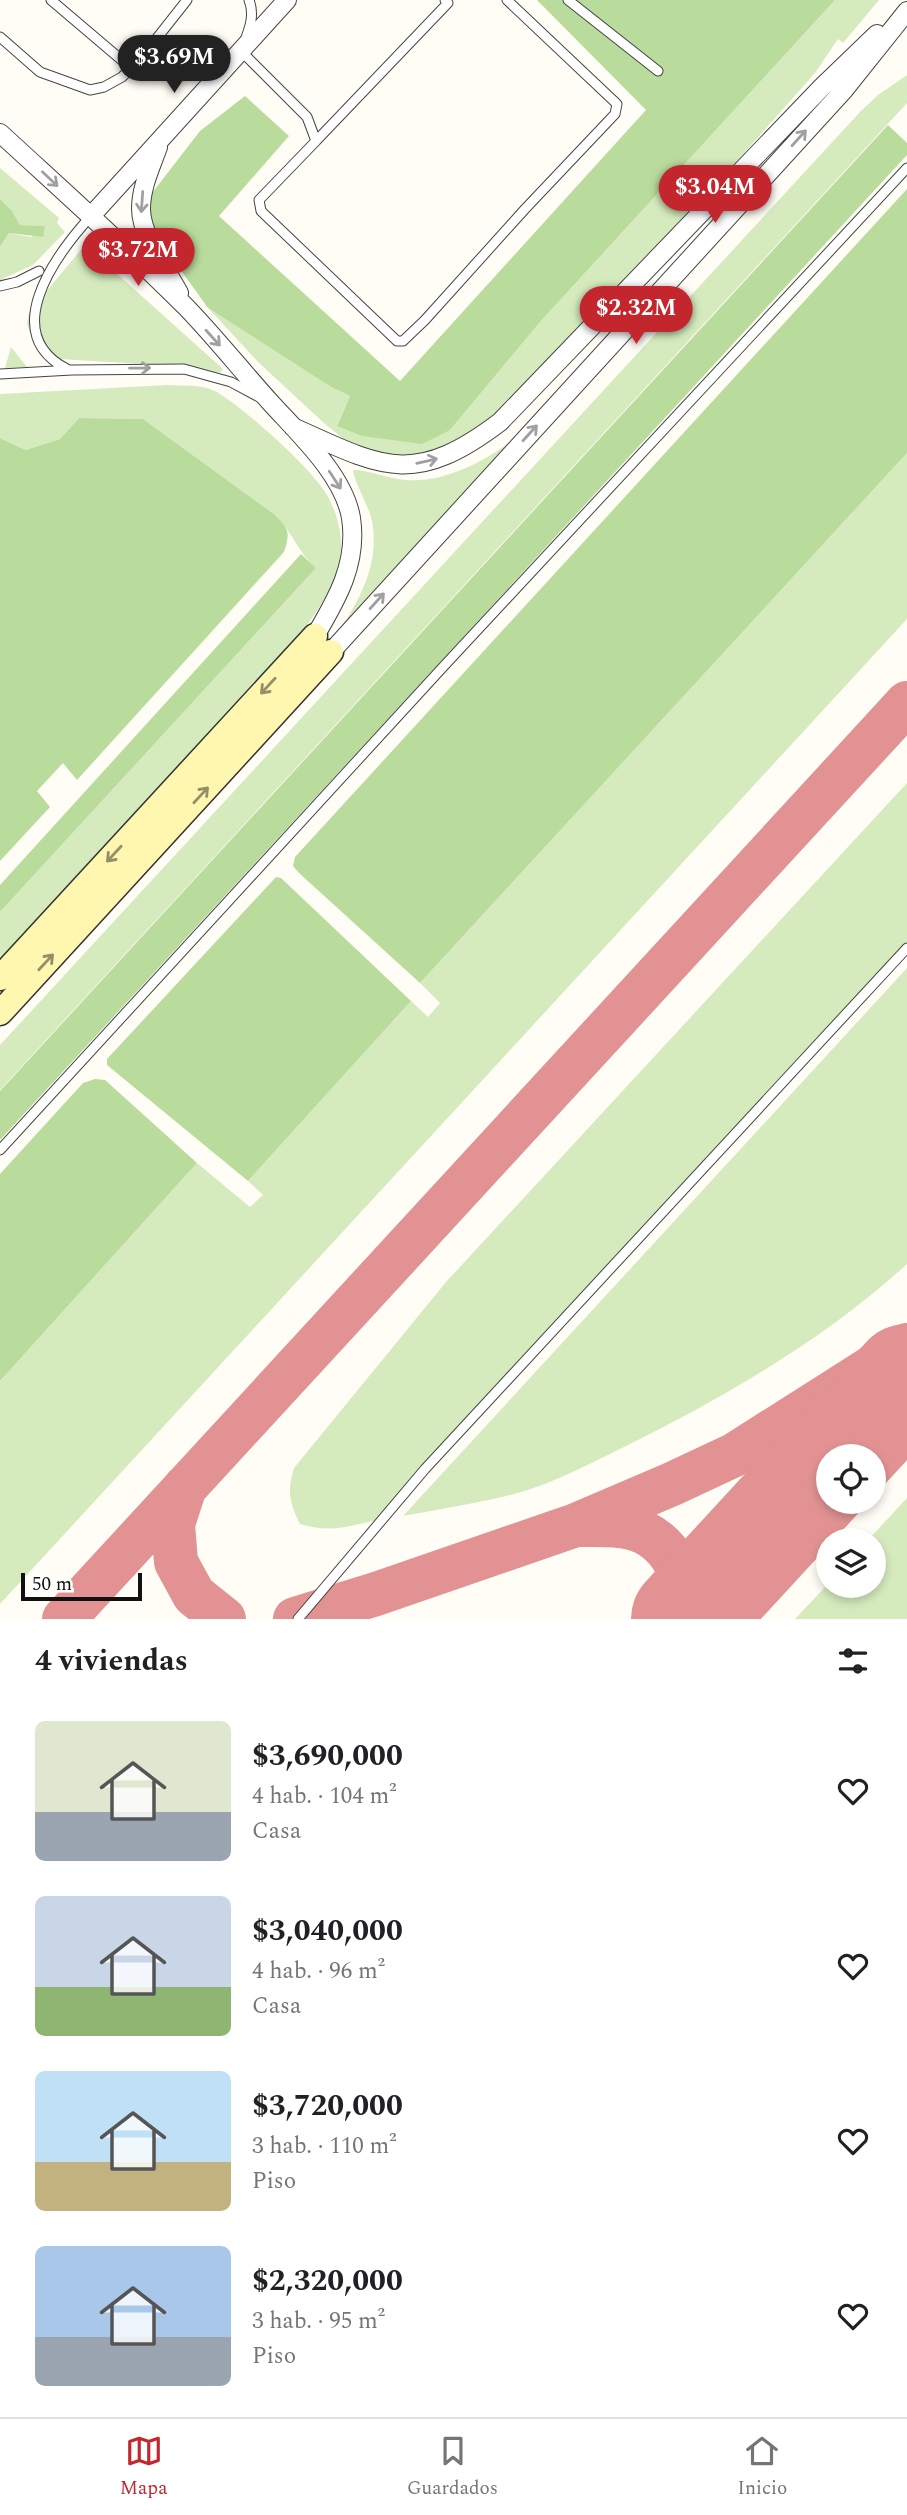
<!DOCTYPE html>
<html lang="es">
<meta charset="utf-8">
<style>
:root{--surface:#fff;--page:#f6f6f6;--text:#202124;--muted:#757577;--line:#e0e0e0;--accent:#c4262e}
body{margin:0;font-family:Spectral,serif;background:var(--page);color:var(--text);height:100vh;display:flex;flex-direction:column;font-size:26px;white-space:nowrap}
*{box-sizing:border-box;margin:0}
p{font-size:23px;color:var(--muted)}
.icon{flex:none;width:38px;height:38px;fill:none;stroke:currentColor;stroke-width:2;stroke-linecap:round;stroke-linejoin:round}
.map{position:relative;height:1619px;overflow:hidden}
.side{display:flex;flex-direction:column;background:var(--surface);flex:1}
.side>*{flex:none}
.controls{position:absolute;left:816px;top:1444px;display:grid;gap:14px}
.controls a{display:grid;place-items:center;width:70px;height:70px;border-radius:50%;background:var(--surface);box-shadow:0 4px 10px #0003;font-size:35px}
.scale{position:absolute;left:21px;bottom:18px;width:121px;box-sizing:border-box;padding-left:7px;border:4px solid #111;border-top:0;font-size:19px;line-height:24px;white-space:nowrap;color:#111;-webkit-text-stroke:5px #fff;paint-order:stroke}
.price{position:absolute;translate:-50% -60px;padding:0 16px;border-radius:24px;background:var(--accent);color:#fff;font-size:23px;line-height:46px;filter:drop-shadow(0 2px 4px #0008)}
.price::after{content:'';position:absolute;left:50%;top:42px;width:21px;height:16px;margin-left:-10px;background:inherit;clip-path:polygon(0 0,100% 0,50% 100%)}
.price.selected{background:#222;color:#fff}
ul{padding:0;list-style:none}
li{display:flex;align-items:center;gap:21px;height:175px;padding:0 35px}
li span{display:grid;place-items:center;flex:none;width:196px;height:140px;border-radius:10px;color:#555}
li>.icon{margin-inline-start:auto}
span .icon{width:84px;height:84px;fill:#fffc;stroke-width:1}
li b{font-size:30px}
h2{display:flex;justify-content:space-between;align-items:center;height:84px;padding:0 35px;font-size:30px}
.tabs{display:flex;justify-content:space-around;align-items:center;height:98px;border-top:2px solid var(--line);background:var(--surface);font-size:19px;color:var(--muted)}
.tabs a{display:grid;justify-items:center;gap:4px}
.tabs .selected{color:var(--accent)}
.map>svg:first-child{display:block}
.green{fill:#d5ebbd}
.forest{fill:#b9dc9c}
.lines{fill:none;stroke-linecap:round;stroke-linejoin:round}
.taxiway{stroke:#e29292;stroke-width:44}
.runway{stroke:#e29292;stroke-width:110}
.service-casing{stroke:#444;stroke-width:11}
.minor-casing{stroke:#444;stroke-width:20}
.secondary-casing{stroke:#333;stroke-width:27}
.service{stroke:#fff;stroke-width:9}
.minor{stroke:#fff;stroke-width:18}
.secondary{stroke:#fff6b0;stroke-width:24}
.oneway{stroke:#a0a0a0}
.oneway2{stroke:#948f68}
</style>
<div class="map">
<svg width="907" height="1619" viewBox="0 0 907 1619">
<rect width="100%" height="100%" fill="#fffdf5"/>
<path class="green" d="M 835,0 L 879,0 L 843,43 L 838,39 L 815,73 L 655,253 L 647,254 L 563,347 L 561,352 L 468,440 L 405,462 L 351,445 L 325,424 L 258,362 L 208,308 L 331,387 L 350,396 L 337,425 L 450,430 L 540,322 Z
M 907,75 L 907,103 L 0,1090 L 0,1045 L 860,112 L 878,95 Z
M 0,168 L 59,218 L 57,223 L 65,232 L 33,265 L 0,280 L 0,247 L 9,233 L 31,237 L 44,226 L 20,225 L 12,211 L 0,199 Z
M 85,245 L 223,369 L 220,373 L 191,367 L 60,359 L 39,349 L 33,341 L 27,324 L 29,312 Z
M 11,347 L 27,367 L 5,368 Z
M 167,385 C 183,386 200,384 215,391 C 242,406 308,465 325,492 C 335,507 342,530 341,548 C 339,581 320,607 301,634 L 0,964 L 0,912 L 316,568 C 297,551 292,531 274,514 L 143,419 L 79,418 L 60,439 L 24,450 L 0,438 L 0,394 Z
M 525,431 L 328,647 C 354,609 381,570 372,521 C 369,506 354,482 353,470 C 365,469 390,479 406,480 C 450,483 492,457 525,431 Z
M 907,453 L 907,619 L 0,1604 L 0,1381 L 197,1163 L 250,1207 L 263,1195 L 248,1181 L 411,1001 L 428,1017 L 440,1003 L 420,983 Z
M 907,783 L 907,944 L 377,1520 C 346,1527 330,1533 300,1524 C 289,1501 287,1492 294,1468 L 446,1282 Z
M 907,968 L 907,1264 C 825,1339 725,1397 626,1446 C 591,1463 556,1482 518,1493 C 480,1503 441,1509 403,1516 Z
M 907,1498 L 907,1619 L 795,1619 L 828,1584 L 873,1586 L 873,1540 L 868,1540 Z"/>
<path class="forest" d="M 537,0 L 835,0 L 540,322 L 450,430 L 422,444 L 362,436 L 337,426 L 350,396 L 331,387 L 208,308 L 145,220 L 152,193 L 200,131 L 245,96 L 289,136 L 219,216 L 400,381 L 646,110 Z
M 888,125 L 907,143 L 907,155 L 0,1140 L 0,1091 Z
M 907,189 L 907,453 L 420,983 L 299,873 L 293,866 L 295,857 Z
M 0,199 L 12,211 L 20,225 L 45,226 L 43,237 L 9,233 L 0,247 Z
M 79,418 L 143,419 L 274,514 C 288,528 291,531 284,552 L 77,780 L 63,763 L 37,791 L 50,807 L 0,861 L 0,438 L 25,450 L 60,439 Z
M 301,554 L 316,568 L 0,912 L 0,885 Z
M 276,877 L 281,878 L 411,1001 L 248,1181 L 107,1065 L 107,1059 Z
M 95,1079 L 105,1080 L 197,1163 L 0,1381 L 0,1174 L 83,1083 Z"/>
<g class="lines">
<path class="taxiway" d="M 185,1487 L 173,1524 L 176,1562 L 194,1595 L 224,1619
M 581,1525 C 598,1525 615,1524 631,1528 C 670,1537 695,1583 677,1619
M 64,1619 L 907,703
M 295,1619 L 376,1594 L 576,1525 L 672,1484 L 734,1455 L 907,1345"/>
<path class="runway" d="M 836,1456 L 907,1379
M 686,1619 L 828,1465"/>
<defs>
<path id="service" d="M 51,0 L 131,68
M 249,0 C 256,18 247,34 241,51 L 307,117 L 316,141 L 448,3 L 445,0
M 568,0 L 658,71
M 0,37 L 40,72 L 90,90 L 104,87 L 122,77 L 142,57 L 187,0
M 316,141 L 259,200 L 261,211 L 397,341 L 403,341 L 425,320 L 525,209 L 615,114 L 617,104 L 507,0
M 0,286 L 17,282 L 39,271
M 67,369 C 0,335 51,260 91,216
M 0,374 L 72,370 L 184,369 L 231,382 L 259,397
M 0,1150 L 443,667 L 907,168
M 298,1619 L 425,1469 L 907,948"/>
<path id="minor" d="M 0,133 C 62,190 126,247 186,307 C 215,337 242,371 270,402 C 298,433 344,475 351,518 C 358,563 337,599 315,636
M 158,147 C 151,167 141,187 141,209 C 141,235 166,269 179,293
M 91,216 L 287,0
M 293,427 C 383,468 414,487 500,422 L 822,87 L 877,34
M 331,652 L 844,90 L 907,11"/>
<path id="secondary" d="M 0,978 L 315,636
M 0,1013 L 331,652"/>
</defs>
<use href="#service" class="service-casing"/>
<use href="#minor" class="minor-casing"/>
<use href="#secondary" class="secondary-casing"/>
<use href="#service" class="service"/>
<use href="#minor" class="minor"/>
<use href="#secondary" class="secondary"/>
</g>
<defs><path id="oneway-shaft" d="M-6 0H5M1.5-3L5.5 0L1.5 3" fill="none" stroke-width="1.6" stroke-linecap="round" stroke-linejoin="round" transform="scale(1.75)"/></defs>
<g class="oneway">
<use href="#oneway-shaft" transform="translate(799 138) rotate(-48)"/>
<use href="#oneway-shaft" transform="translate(50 179) rotate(43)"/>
<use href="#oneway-shaft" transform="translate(142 202) rotate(94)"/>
<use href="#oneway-shaft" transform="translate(213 338) rotate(48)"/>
<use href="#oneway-shaft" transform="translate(140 368) rotate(-1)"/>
<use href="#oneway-shaft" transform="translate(530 433) rotate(-48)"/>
<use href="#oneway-shaft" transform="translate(427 461) rotate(-13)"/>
<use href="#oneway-shaft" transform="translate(335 480) rotate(57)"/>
<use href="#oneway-shaft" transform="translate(377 601) rotate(-48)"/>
</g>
<g class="oneway2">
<use href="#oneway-shaft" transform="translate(268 686) rotate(133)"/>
<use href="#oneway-shaft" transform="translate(201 795) rotate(-47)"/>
<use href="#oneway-shaft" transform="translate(114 854) rotate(133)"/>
<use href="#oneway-shaft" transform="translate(46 962) rotate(-47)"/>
</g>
</svg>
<div class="controls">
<a><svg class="icon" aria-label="locate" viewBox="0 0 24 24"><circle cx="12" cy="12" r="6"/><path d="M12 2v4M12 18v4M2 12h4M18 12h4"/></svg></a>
<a><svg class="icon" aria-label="layers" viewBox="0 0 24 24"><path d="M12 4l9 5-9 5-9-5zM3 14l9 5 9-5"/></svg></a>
</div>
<div class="scale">50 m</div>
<b class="price selected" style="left:174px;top:95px">$3.69M</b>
<b class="price" style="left:715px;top:225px">$3.04M</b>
<b class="price" style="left:138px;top:288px">$3.72M</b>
<b class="price" style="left:636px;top:346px">$2.32M</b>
</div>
<section class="side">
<h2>4 viviendas<svg class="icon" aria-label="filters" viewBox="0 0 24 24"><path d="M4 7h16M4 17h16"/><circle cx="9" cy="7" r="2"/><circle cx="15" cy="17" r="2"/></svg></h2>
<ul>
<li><span style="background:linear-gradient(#dfe7d0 65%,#9aa5b1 0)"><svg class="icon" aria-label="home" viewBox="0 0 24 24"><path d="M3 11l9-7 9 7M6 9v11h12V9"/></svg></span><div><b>$3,690,000</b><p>4 hab. · 104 m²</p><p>Casa</p></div><svg class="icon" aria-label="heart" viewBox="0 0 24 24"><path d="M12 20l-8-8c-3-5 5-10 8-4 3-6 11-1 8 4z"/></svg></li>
<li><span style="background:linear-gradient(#c9d6e8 65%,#8fb573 0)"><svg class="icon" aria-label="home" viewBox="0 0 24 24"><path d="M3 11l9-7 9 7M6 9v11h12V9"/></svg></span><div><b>$3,040,000</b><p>4 hab. · 96 m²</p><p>Casa</p></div><svg class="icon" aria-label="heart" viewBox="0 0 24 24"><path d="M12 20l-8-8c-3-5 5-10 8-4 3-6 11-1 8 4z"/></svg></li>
<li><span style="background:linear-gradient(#bfe0f5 65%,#c2b280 0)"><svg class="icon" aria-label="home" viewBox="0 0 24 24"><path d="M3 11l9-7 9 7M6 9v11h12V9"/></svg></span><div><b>$3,720,000</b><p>3 hab. · 110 m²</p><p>Piso</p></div><svg class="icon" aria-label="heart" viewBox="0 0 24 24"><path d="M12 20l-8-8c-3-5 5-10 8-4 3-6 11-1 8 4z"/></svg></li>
<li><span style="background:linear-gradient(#a9c7e8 65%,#9aa5b1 0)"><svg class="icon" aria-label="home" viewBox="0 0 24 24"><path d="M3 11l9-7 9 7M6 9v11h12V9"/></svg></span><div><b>$2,320,000</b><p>3 hab. · 95 m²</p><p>Piso</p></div><svg class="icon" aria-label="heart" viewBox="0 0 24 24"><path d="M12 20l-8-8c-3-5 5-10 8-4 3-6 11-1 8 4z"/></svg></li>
</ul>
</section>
<nav class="tabs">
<a class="selected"><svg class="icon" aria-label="map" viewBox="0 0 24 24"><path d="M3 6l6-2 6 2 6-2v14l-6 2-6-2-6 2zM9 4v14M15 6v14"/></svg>Mapa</a>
<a><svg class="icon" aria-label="saved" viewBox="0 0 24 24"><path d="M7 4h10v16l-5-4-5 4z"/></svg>Guardados</a>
<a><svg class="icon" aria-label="home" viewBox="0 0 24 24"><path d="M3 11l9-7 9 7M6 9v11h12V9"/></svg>Inicio</a>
</nav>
